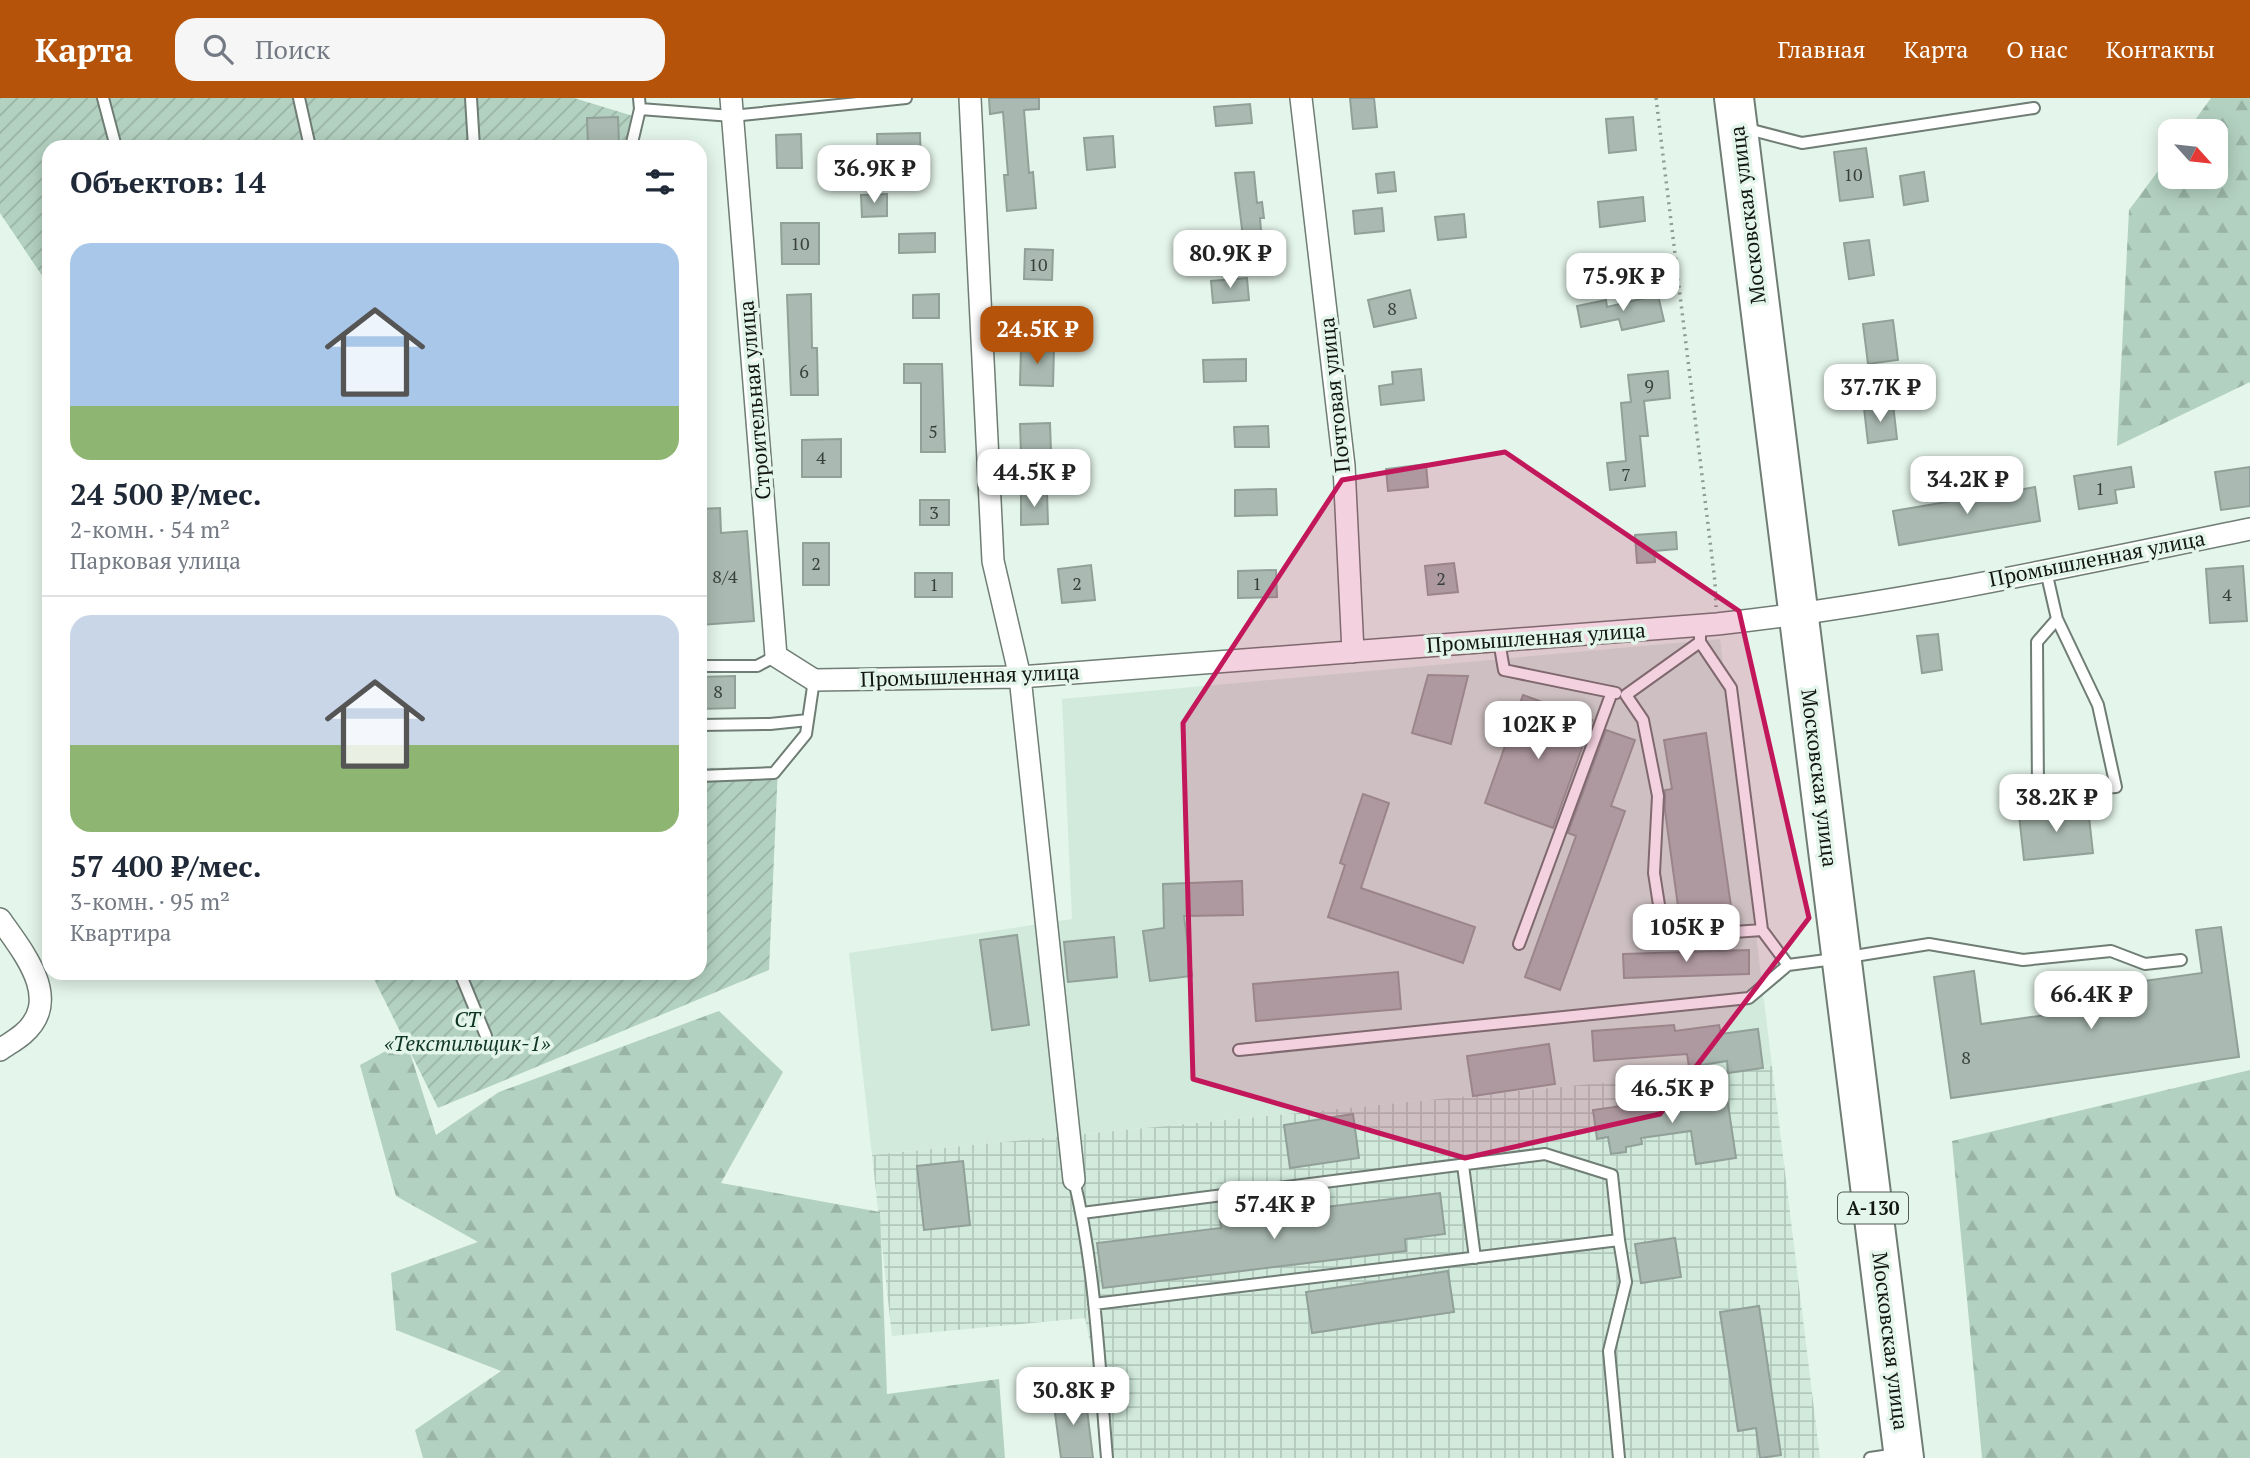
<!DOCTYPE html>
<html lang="ru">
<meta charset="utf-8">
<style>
:root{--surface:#fff;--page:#f6f6f7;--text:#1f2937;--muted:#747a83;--line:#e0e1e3;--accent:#b45309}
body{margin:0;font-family:"PT Serif",serif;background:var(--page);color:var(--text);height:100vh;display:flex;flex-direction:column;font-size:26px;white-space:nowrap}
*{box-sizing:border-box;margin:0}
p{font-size:23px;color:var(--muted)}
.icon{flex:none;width:38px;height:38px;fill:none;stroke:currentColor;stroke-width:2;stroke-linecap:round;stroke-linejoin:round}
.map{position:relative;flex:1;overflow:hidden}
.sheet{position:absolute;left:42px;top:42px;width:665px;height:840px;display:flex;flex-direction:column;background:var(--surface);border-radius:21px;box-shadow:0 4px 18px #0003}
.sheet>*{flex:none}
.needle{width:46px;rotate:117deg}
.fabs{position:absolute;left:2158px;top:21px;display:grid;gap:14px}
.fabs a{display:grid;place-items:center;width:70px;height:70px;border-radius:14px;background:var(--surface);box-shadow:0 4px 18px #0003;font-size:35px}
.price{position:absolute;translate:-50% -60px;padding:0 16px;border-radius:14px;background:#fff;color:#222;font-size:23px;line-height:46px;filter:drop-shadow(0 2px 4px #0008)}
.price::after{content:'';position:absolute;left:50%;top:42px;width:21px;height:16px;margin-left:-10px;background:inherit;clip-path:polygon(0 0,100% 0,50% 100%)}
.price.current{background:var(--accent);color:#fff}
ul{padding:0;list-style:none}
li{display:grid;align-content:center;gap:14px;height:371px;padding:0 28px}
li+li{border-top:2px solid var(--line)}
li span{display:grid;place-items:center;height:217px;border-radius:21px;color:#555}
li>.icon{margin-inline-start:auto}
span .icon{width:126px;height:126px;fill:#fffc;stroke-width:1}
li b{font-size:30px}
h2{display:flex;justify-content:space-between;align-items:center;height:84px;padding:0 28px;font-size:30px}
header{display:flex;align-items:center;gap:42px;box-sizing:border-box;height:98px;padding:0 35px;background:var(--accent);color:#fff}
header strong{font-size:33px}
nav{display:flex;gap:38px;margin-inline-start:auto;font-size:24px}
.search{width:490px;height:63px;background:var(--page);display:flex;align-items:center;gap:18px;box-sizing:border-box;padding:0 24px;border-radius:21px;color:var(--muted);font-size:26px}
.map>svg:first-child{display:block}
.built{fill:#d1eadc}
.industrial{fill:url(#industrial-grid)}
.forest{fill:url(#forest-firs)}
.garden{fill:url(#garden-furrows)}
.building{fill:#aabab2;stroke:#91a098;stroke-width:2}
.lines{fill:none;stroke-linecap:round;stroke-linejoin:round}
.lane-casing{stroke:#6f7d75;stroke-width:14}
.street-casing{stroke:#6f7d75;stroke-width:24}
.highway-casing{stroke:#6f7d75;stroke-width:42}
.path{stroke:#8e9a93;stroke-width:3.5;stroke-dasharray:2 5;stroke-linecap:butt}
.lane{stroke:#fff;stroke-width:10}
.street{stroke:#fff;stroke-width:21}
.highway{stroke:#fff;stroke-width:38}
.marked{fill:#c2185b;fill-opacity:0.2;stroke:#c2185b;stroke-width:5;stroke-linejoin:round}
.labels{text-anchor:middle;stroke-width:7;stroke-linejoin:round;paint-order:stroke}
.number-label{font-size:18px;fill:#38403c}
.shield{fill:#e4f5eb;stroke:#515a54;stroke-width:2}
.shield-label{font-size:19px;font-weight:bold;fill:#121714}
.street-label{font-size:21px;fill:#121714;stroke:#e4f5eb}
.park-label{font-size:21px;font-style:italic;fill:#0e3524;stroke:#e4f5eb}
</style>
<header>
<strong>Карта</strong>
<div class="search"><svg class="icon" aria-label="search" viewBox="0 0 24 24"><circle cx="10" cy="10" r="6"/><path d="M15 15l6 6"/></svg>Поиск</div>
<nav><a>Главная</a><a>Карта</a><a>О нас</a><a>Контакты</a></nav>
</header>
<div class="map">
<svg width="2250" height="1360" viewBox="0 0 2250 1360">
<defs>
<pattern id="industrial-grid" width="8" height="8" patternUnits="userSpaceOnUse" patternTransform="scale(1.75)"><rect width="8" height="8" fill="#d1eadc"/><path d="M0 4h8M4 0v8" fill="none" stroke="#b2c8bc"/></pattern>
<pattern id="forest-firs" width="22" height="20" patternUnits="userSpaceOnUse" patternTransform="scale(1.75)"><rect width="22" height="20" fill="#b3d1c1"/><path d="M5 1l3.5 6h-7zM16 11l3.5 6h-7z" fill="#99b3a5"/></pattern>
<pattern id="garden-furrows" width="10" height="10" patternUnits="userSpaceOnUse" patternTransform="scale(1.75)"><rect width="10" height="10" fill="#b3d1c1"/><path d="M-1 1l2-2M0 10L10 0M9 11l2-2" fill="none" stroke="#99b3a5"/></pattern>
</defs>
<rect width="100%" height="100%" fill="#e4f5eb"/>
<path class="built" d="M 1720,541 L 1772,968 L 872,1057 L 849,855 L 1072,821 L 1062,601 Z"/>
<path class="industrial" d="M 1772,968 L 1820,1360 L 1114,1360 L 1085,1220 L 892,1238 L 872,1057 Z"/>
<path class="forest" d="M 2211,0 L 2250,0 L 2250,284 L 2117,348 L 2129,112 L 2170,57 L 2170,79 L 2216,79 L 2216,33 L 2187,33 Z
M 719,913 L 783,974 L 721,1085 L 880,1114 L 887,1296 L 999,1281 L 1005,1360 L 423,1360 L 415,1332 L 501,1273 L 396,1232 L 391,1175 L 478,1144 L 396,1098 L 360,967 L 406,942 L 436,1037 L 499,994 Z
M 2250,972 L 2250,1360 L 1982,1360 L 1952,1043 Z"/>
<path class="garden" d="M 0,0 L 574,0 L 633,18 L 634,49 L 49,49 L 49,188 L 0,115 Z
M 778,669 L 769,872 L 438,1010 L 371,875 L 700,875 L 700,670 Z"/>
<path class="building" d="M 989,0 L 1039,0 L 1039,11 L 1024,12 L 1029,75 L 1033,74 L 1036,110 L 1007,113 L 1004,77 L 1008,77 L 1003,14 L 990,16 Z
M 1350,0 L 1374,0 L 1377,29 L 1353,31 Z
M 1250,6 L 1252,25 L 1216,28 L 1214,9 Z
M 618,19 L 619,46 L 588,47 L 587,20 Z
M 1633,19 L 1636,52 L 1609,55 L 1606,21 Z
M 920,35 L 921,70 L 878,71 L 877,36 Z
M 801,36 L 802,70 L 777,70 L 776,37 Z
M 1113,38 L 1115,69 L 1087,72 L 1084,40 Z
M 1866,50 L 1873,99 L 1840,103 L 1834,54 Z
M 1254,74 L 1257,105 L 1262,104 L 1264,120 L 1260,120 L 1263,159 L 1232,162 L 1230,141 L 1243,139 L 1235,75 Z
M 1394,74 L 1396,93 L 1378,95 L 1376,76 Z
M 1924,74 L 1928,103 L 1904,107 L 1900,78 Z
M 887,96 L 887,118 L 862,119 L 861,97 Z
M 1643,99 L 1645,123 L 1600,129 L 1598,104 Z
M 1382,110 L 1384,133 L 1355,136 L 1353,113 Z
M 1464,116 L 1466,139 L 1438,142 L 1435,119 Z
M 781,125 L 819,125 L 819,166 L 782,166 Z
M 935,135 L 935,154 L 899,155 L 899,136 Z
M 1869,142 L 1874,177 L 1849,181 L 1844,145 Z
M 1025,151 L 1053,152 L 1052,182 L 1024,181 Z
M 1247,180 L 1249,202 L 1213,205 L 1211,183 Z
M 1410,192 L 1416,220 L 1374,229 L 1368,202 Z
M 811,196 L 812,250 L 817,250 L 818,297 L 791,297 L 787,197 Z
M 939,196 L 939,220 L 913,220 L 913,197 Z
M 1658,197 L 1664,223 L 1622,232 L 1619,221 L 1581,229 L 1577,208 L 1606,202 L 1607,209 Z
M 1893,222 L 1898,262 L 1868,266 L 1863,226 Z
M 1021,249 L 1054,250 L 1053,288 L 1020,287 Z
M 1246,261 L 1246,283 L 1204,284 L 1203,262 Z
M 904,266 L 942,266 L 945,354 L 921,354 L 921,285 L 904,285 Z
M 1421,271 L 1424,302 L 1381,307 L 1379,288 L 1393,286 L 1392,274 Z
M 1668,273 L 1670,300 L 1644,303 L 1648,338 L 1640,338 L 1645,388 L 1610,392 L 1607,365 L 1626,363 L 1621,305 L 1631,304 L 1628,277 Z
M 1893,306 L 1897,341 L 1868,345 L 1864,310 Z
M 1050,325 L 1051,355 L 1021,356 L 1020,326 Z
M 1268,328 L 1269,349 L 1235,349 L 1234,329 Z
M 841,341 L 841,379 L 802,379 L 802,342 Z
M 1426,366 L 1428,389 L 1388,393 L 1386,371 Z
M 2131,369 L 2134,389 L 2115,392 L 2117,405 L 2079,411 L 2074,378 Z
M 2250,369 L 2250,408 L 2221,412 L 2215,374 Z
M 2035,389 L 2040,423 L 1899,447 L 1893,413 Z
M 1276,391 L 1277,417 L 1235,418 L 1235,392 Z
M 1021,395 L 1047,395 L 1048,426 L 1021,427 Z
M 920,402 L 949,402 L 949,427 L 920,427 Z
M 720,410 L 721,435 L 747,433 L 754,523 L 700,527 L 700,411 Z
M 1676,434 L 1677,451 L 1654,453 L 1655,464 L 1637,465 L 1635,437 Z
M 803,445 L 829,445 L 829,487 L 803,487 Z
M 1454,465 L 1458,494 L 1428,497 L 1425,468 Z
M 1091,467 L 1095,502 L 1062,505 L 1058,471 Z
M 2243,468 L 2247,523 L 2210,525 L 2206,471 Z
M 1276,472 L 1277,499 L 1238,500 L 1238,473 Z
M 915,475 L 952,475 L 952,499 L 915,499 Z
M 1938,536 L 1942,572 L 1922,575 L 1917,538 Z
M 1428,577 L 1468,578 L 1451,646 L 1412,635 Z
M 735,578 L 735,610 L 700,611 L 700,579 Z
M 1523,597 L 1592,622 L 1553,730 L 1485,705 Z
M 1606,632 L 1635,642 L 1611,708 L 1625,713 L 1560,892 L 1525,879 L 1576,738 L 1568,735 Z
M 1706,635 L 1732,815 L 1680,823 L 1665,713 L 1665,692 L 1672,691 L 1664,642 Z
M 1363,696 L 1389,705 L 1361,790 L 1475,829 L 1463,865 L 1328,819 L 1345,767 L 1340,765 Z
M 2088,710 L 2093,755 L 2024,762 L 2019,717 Z
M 1242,783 L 1243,817 L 1184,818 L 1192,878 L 1150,883 L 1143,833 L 1164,830 L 1163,786 Z
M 2221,829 L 2239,959 L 1951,1000 L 1934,879 L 1974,873 L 1981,926 L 2132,905 L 2129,885 L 2202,875 L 2196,832 Z
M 1017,837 L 1029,927 L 992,932 L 980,842 Z
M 1114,839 L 1117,879 L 1068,884 L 1064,844 Z
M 1749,852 L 1749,876 L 1624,880 L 1623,856 Z
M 1398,874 L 1401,911 L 1256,923 L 1253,886 Z
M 1674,927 L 1675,933 L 1719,927 L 1721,936 L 1758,931 L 1763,970 L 1728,975 L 1727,963 L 1689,969 L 1687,956 L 1594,963 L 1592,933 Z
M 1549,946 L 1555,986 L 1473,998 L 1467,958 Z
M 1726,993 L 1736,1060 L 1696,1066 L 1691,1033 L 1641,1040 L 1642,1046 L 1626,1049 L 1626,1054 L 1611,1056 L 1608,1039 L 1597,1041 L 1593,1012 Z
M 1353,1016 L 1359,1060 L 1290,1070 L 1284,1027 Z
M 963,1063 L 970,1127 L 924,1132 L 917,1068 Z
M 1440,1095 L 1445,1136 L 1405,1141 L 1406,1153 L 1103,1190 L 1097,1145 L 1221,1130 L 1220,1122 Z
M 1675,1140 L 1681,1179 L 1641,1185 L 1635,1146 Z
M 1448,1173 L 1454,1214 L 1312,1235 L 1306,1194 Z
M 1759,1208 L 1781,1357 L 1760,1360 L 1756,1330 L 1738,1333 L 1720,1214 Z
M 1085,1295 L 1093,1360 L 1061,1360 L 1053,1300 Z"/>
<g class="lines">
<defs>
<path id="lane" d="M 103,0 L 116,49
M 299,0 L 310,49
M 471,0 L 474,49
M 640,11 L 732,18 L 906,0
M 1744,30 L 1802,45 L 2034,10
M 631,49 L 640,11 L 639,0
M 2046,473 L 2057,521 L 2037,544 L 2038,695 L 2116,689 L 2098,607 L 2057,521
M 1700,527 L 1700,544 L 1731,590 L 1762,832 L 1788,867 L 1842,860 L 1929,846 L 2023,862 L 2111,853 L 2145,866 L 2181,862
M 1499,543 L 1504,572 L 1616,595
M 1700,544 L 1626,597 L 1643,622 L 1658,698 L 1654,775 L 1664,839 L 1762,832
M 700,568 L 757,568 L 776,558
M 700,627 L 770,626 L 808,622
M 700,678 L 774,675 L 806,636 L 814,582
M 1519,846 L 1612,594
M 460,875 L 486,938
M 1239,952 L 1749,900 L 1788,867
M 1463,1067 L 1475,1160
M 1074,1082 C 1096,1173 1099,1268 1107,1360
M 1082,1115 L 1545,1056 L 1612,1077 L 1619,1142
M 1094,1206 L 1619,1142 L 1626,1184 L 1609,1253 L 1619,1360
M 1870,1360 L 1897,1356"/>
<path id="street" d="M 731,0 L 776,558 L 814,582 L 1020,579 L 1717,526 C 1896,507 2073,467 2250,431
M 970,0 L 993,463 L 1020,579 L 1074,1082
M 1301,0 L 1344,368 L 1353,554
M 0,821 C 22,853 64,901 23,936 C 16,942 7,947 0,952"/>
<path id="highway" d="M 1734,0 L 1904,1360"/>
</defs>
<use href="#lane" class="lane-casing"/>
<use href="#street" class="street-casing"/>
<use href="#highway" class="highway-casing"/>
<path class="path" d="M 1656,0 L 1715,484 L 1716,509"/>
<use href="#lane" class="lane"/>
<use href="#street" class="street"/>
<use href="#highway" class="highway"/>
</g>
<path class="marked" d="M 1505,354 L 1739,513 L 1809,820 L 1660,1016 L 1465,1060 L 1193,981 L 1183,625 L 1342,382 Z"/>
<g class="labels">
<g class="number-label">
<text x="1853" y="83">10</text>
<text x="800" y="152">10</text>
<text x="1038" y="173">10</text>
<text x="1392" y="217">8</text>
<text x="804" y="280">6</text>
<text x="1649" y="294">9</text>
<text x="933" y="340">5</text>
<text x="821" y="366">4</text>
<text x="1626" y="383">7</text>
<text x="2100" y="397">1</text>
<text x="934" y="421">3</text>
<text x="816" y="472">2</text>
<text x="725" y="485">8/4</text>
<text x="1441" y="487">2</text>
<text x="1077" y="492">2</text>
<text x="1257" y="492">1</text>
<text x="934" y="493">1</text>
<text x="2227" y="503">4</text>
<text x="718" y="600">8</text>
<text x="1966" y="966">8</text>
</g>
<rect class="shield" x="1838" y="1094.5" width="70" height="31" rx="5"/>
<g class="shield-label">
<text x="1873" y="1117">А-130</text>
</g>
<g class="street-label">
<text transform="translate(1748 117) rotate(-97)" y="7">Московская улица</text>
<text transform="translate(1335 297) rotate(-96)" y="7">Почтовая улица</text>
<text transform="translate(755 302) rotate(-95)" y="7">Строительная улица</text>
<text transform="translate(2097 461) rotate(-11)" y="7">Промышленная улица</text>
<text transform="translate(1536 540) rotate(-4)" y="7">Промышленная улица</text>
<text transform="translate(970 578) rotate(-2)" y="7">Промышленная улица</text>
<text transform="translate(1819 680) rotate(83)" y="7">Московская улица</text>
<text transform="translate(1890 1243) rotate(83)" y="7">Московская улица</text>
</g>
<g class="park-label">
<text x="467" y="929">СТ<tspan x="467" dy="24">«Текстильщик-1»</tspan></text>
</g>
</g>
</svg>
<div class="fabs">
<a><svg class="needle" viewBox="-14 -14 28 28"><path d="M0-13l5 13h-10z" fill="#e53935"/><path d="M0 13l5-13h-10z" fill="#747a83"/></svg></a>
</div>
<b class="price" style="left:874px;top:107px">36.9K ₽</b>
<b class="price" style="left:1230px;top:192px">80.9K ₽</b>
<b class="price" style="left:1623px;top:215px">75.9K ₽</b>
<b class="price current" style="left:1037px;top:268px">24.5K ₽</b>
<b class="price" style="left:1880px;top:326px">37.7K ₽</b>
<b class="price" style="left:1034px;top:411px">44.5K ₽</b>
<b class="price" style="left:1967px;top:418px">34.2K ₽</b>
<b class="price" style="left:1538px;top:663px">102K ₽</b>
<b class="price" style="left:2056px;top:736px">38.2K ₽</b>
<b class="price" style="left:1686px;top:866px">105K ₽</b>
<b class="price" style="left:2091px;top:933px">66.4K ₽</b>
<b class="price" style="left:1672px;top:1027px">46.5K ₽</b>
<b class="price" style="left:1274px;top:1143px">57.4K ₽</b>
<b class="price" style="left:1073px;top:1329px">30.8K ₽</b>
<section class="sheet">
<h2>Объектов: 14<svg class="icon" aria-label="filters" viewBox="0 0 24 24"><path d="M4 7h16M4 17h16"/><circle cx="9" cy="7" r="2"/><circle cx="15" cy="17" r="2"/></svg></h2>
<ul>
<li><span style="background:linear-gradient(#a9c7e8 75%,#8fb573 0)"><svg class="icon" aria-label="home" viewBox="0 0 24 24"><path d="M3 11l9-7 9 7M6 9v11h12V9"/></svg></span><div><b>24 500 ₽/мес.</b><p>2-комн. · 54 m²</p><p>Парковая улица</p></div></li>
<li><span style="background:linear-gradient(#c9d6e8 60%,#8fb573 0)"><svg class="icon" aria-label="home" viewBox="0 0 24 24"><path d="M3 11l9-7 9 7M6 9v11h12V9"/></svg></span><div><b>57 400 ₽/мес.</b><p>3-комн. · 95 m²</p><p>Квартира</p></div></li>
</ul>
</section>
</div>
